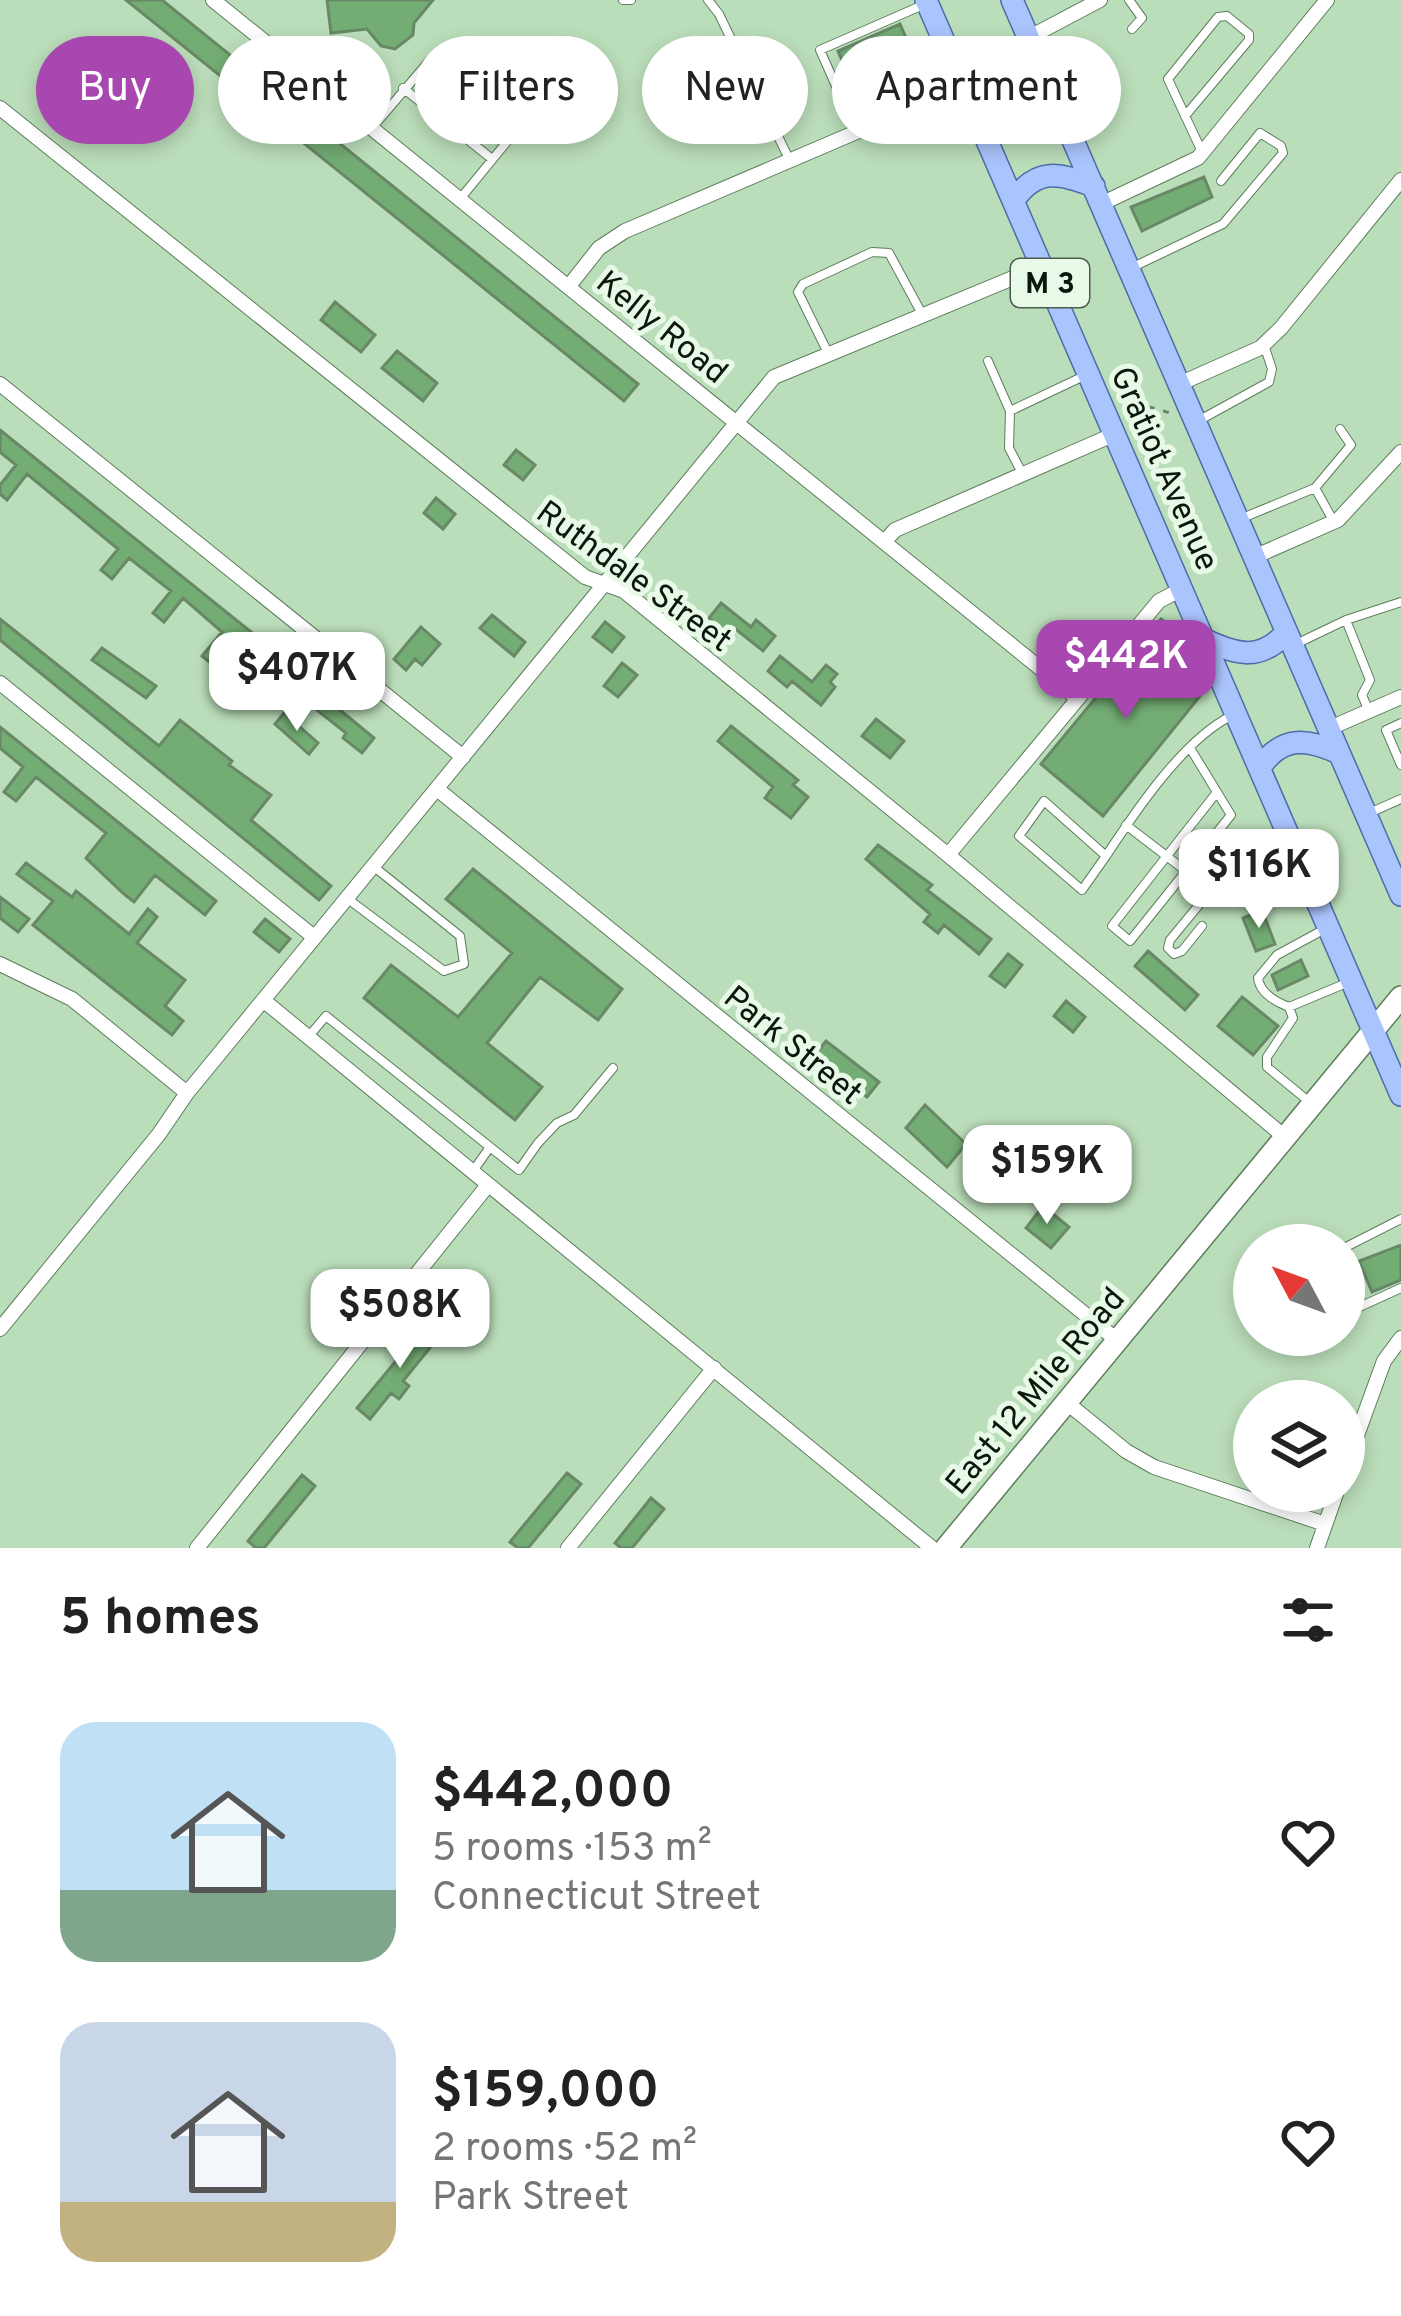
<!DOCTYPE html>
<meta charset="utf-8">
<style>
:root{--surface:#fff;--page:#f2f2f2;--text:#222;--muted:#767676;--accent:#a747af}
body{margin:0;font-family:Overpass,sans-serif;background:var(--page);color:var(--text);height:100vh;display:flex;flex-direction:column;font-size:45px;white-space:nowrap}
*{box-sizing:border-box;margin:0}
p{font-size:39px;color:var(--muted)}
.icon{flex:none;width:66px;height:66px;fill:none;stroke:currentColor;stroke-width:2;stroke-linecap:round;stroke-linejoin:round}
.map{position:relative;height:1548px;overflow:hidden}
.side{display:flex;flex-direction:column;background:var(--surface);flex:1}
.side>*{flex:none}
.hud{position:absolute;left:36px;top:36px;width:1329px;height:108px;display:flex;gap:24px}
.needle{width:78px;rotate:311deg}
.controls{position:absolute;left:1233px;top:1224px;display:grid;gap:24px}
.controls a{display:grid;place-items:center;width:132px;height:132px;border-radius:50%;background:var(--surface);box-shadow:0 6px 18px #0003;font-size:60px}
.price{position:absolute;translate:-50% -102px;padding:0 27px;border-radius:24px;background:#fff;color:#222;font-size:39px;line-height:78px;filter:drop-shadow(0 3px 6px #0008)}
.price::after{content:'';position:absolute;left:50%;top:72px;width:36px;height:27px;margin-left:-18px;background:inherit;clip-path:polygon(0 0,100% 0,50% 100%)}
.price.on{background:var(--accent);color:#fff}
ul{padding:0;list-style:none}
li{display:flex;align-items:center;gap:36px;height:300px;padding:0 60px}
li span{display:grid;place-items:center;flex:none;width:336px;height:240px;border-radius:36px;color:#555}
li>.icon{margin-inline-start:auto}
span .icon{width:144px;height:144px;fill:#fffc;stroke-width:1}
li b{font-size:51px}
h2{display:flex;justify-content:space-between;align-items:center;height:144px;padding:0 60px;font-size:51px}
.tag{padding:0 42px;border-radius:54px;background:var(--surface);box-shadow:0 6px 18px #0003;font-size:42px;line-height:108px}
.tag.on{background:var(--accent);color:#fff}
.map>svg:first-child{display:block}
.building{fill:#73ad74;stroke:#688867;stroke-width:3}
.lines{fill:none;stroke-linecap:round;stroke-linejoin:round}
.service-casing{stroke:#5d7d5c;stroke-width:10}
.minor-casing{stroke:#5d7d5c;stroke-width:16}
.secondary-casing{stroke:#5d7d5c;stroke-width:24}
.primary-casing{stroke:#4d6da8;stroke-width:24}
.path{stroke:#698269;stroke-width:3;stroke-dasharray:6 9;stroke-linecap:butt}
.service{stroke:#fff;stroke-width:8}
.minor{stroke:#fff;stroke-width:14}
.secondary{stroke:#fff;stroke-width:21}
.primary{stroke:#aac4fd;stroke-width:21}
.labels{text-anchor:middle;stroke-width:10;stroke-linejoin:round;paint-order:stroke}
.shield{fill:#e8fae7;stroke:#4d5b4d;stroke-width:3}
.shield-label{font-size:30px;font-weight:bold;fill:#0b170b}
.street-label{font-size:33px;fill:#0b170b;stroke:#e8fae7}
</style>
<div class="map">
<svg width="1401" height="1548" viewBox="0 0 1401 1548">
<rect width="100%" height="100%" fill="#bbdeba"/>
<path class="building" d="M 126,0 L 162,0 L 638,384 L 624,401 Z
M 327,0 L 433,0 L 414,23 L 413,35 L 395,49 L 381,46 L 367,29 L 331,33 Z
M 900,24 L 915,59 L 853,86 L 838,51 Z
M 1204,177 L 1212,197 L 1142,231 L 1131,207 Z
M 335,302 L 375,335 L 361,352 L 321,320 Z
M 397,351 L 437,383 L 423,401 L 382,368 Z
M 0,430 L 343,706 L 340,710 L 374,738 L 362,753 L 343,738 L 346,733 L 283,683 L 268,702 L 257,693 L 274,672 L 253,655 L 239,672 L 246,677 L 236,689 L 225,680 L 228,677 L 202,656 L 222,632 L 183,598 L 164,622 L 153,613 L 171,591 L 129,558 L 112,579 L 101,570 L 118,549 L 27,474 L 7,500 L 0,494 L 0,485 L 16,465 L 0,452 Z
M 516,450 L 535,465 L 523,480 L 504,465 Z
M 436,498 L 455,514 L 443,529 L 424,513 Z
M 721,603 L 751,627 L 756,620 L 775,636 L 763,651 L 733,627 L 728,634 L 709,618 Z
M 492,615 L 525,642 L 514,656 L 480,628 Z
M 0,619 L 159,746 L 180,720 L 232,761 L 229,765 L 271,795 L 251,820 L 331,886 L 319,900 L 0,640 Z
M 1161,619 L 1168,624 L 1200,696 L 1103,816 L 1041,764 Z
M 605,622 L 624,637 L 612,652 L 593,637 Z
M 421,627 L 440,644 L 422,665 L 415,659 L 406,670 L 394,659 Z
M 102,648 L 156,686 L 146,698 L 92,660 Z
M 780,656 L 812,682 L 826,665 L 837,674 L 830,682 L 835,687 L 821,705 L 792,681 L 787,687 L 768,671 Z
M 622,663 L 637,675 L 618,697 L 604,686 Z
M 284,713 L 318,743 L 309,754 L 275,724 Z
M 876,719 L 904,741 L 890,758 L 862,736 Z
M 731,726 L 798,780 L 793,785 L 808,797 L 791,818 L 765,798 L 773,787 L 718,741 Z
M 0,727 L 216,901 L 205,915 L 155,875 L 134,902 L 124,894 L 86,858 L 106,833 L 36,777 L 16,801 L 4,792 L 23,767 L 0,748 Z
M 878,845 L 932,885 L 927,890 L 991,939 L 979,954 L 944,925 L 938,933 L 924,922 L 930,914 L 866,859 Z
M 26,863 L 72,897 L 76,891 L 129,934 L 148,909 L 157,917 L 137,943 L 185,980 L 165,1006 L 183,1021 L 172,1035 L 33,925 L 53,901 L 17,874 Z
M 473,869 L 622,989 L 598,1020 L 540,977 L 487,1043 L 542,1087 L 515,1120 L 364,998 L 391,965 L 458,1017 L 512,953 L 446,899 Z
M 0,897 L 29,919 L 18,932 L 0,918 Z
M 1262,910 L 1275,944 L 1256,951 L 1243,918 Z
M 265,919 L 290,939 L 279,952 L 254,932 Z
M 1148,951 L 1198,995 L 1185,1010 L 1135,966 Z
M 1008,954 L 1022,965 L 1005,987 L 990,976 Z
M 1301,960 L 1308,976 L 1278,990 L 1272,975 Z
M 1242,997 L 1278,1026 L 1253,1055 L 1218,1026 Z
M 1066,1001 L 1085,1017 L 1073,1032 L 1054,1016 Z
M 826,1041 L 879,1082 L 867,1097 L 813,1057 Z
M 925,1105 L 966,1144 L 947,1167 L 906,1128 Z
M 984,1158 L 999,1170 L 980,1193 L 965,1181 Z
M 1043,1206 L 1069,1227 L 1051,1248 L 1026,1228 Z
M 1401,1245 L 1401,1280 L 1372,1292 L 1359,1261 Z
M 428,1322 L 442,1333 L 403,1381 L 409,1386 L 399,1399 L 391,1393 L 370,1419 L 357,1408 Z
M 567,1473 L 581,1484 L 528,1548 L 518,1548 L 510,1542 Z
M 302,1475 L 315,1486 L 264,1548 L 256,1548 L 248,1541 Z
M 651,1498 L 664,1509 L 632,1548 L 621,1548 L 615,1543 Z"/>
<g class="lines">
<defs>
<path id="service" d="M 623,0 L 631,0
M 708,0 L 719,14 L 789,159
M 1129,0 L 1142,18 L 1132,29
M 403,88 L 492,159
M 846,109 L 908,83 L 918,106
M 1185,116 L 1249,40 L 1249,34 L 1227,16 L 1218,17 L 1168,79 L 1202,152
M 372,128 L 430,60 C 461,74 501,98 519,127 L 460,199
M 856,131 L 820,50 L 923,5
M 1131,268 L 1223,224 L 1283,153 L 1281,146 L 1260,133 L 1221,181
M 829,355 L 798,292 L 803,284 L 872,252 L 889,253 L 922,314
M 988,361 L 1010,411
M 1198,421 L 1269,382 L 1272,369 L 1264,345
M 1022,473 L 1009,448 L 1010,411 L 1084,376
M 1315,488 L 1334,522
M 1240,519 L 1315,488 L 1351,445 L 1340,429
M 1346,620 L 1401,602
M 1296,644 L 1346,620 L 1370,680 L 1362,695 L 1368,709
M 1401,723 L 1386,730 L 1401,765
M 1190,748 L 1231,815 L 1130,941 L 1112,926 L 1217,792
M 1367,814 L 1401,799
M 1126,825 L 1186,871
M 1106,856 L 1082,890 L 1019,836 L 1044,801 L 1106,856 C 1135,812 1183,740 1231,716
M 1256,859 L 1265,842
M 348,899 L 444,971 L 464,964 L 460,936 L 373,866
M 1202,926 L 1182,951 L 1174,954 L 1168,948 L 1170,940 L 1245,849 L 1280,830
M 1289,1007 L 1349,982
M 309,1036 L 326,1016 L 490,1147
M 1312,1104 L 1267,1067 L 1267,1057 L 1293,1018 L 1289,1007 C 1276,1002 1260,994 1258,978 L 1277,955 L 1323,930
M 473,1171 L 490,1147 L 519,1170 L 538,1143 L 557,1123 L 574,1115 L 613,1068
M 1344,1248 L 1401,1219
M 1344,1314 L 1401,1288"/>
<path id="minor" d="M 213,0 L 1077,698
M 1028,38 L 1100,0
M 0,108 L 585,577 L 624,591 L 948,855 L 1286,1138
M 1103,203 L 1198,158 L 1327,0
M 569,286 L 599,248 L 625,231 L 964,86
M 0,384 L 463,757
M 1179,384 L 1260,348 L 1281,328 L 1401,180
M 885,541 L 895,530 L 1115,434
M 1254,557 L 1338,520 L 1401,452
M 0,683 L 314,937
M 1330,728 L 1401,697
M 437,789 L 1118,1341
M 948,855 L 1159,601 L 1182,589
M 0,964 L 72,999 L 187,1093
M 263,1000 L 932,1548
M 0,1329 L 159,1134 L 187,1093 L 774,377 L 1042,266
M 1066,1402 L 1126,1451 L 1154,1467 L 1325,1524
M 1344,1471 L 1384,1361 L 1401,1338
M 197,1548 L 488,1185
M 568,1548 L 714,1368
M 1317,1548 L 1337,1491"/>
<path id="secondary" d="M 946,1548 L 1401,997"/>
<path id="primary" d="M 926,0 L 1401,1095
M 1012,0 L 1401,895
M 964,86 L 1012,89 L 1041,67
M 1014,200 C 1037,167 1060,173 1094,186
M 1205,640 C 1238,655 1260,661 1286,633
M 1261,766 C 1283,735 1308,739 1339,753"/>
</defs>
<use href="#service" class="service-casing"/>
<use href="#minor" class="minor-casing"/>
<use href="#secondary" class="secondary-casing"/>
<use href="#primary" class="primary-casing"/>
<path class="path" d="M 1120,398 L 1170,413"/>
<use href="#service" class="service"/>
<use href="#minor" class="minor"/>
<use href="#secondary" class="secondary"/>
<use href="#primary" class="primary"/>
</g>
<g class="labels">
<rect class="shield" x="1011" y="259" width="78" height="48" rx="9"/>
<g class="shield-label">
<text x="1050" y="293">M 3</text>
</g>
<g class="street-label">
<text transform="translate(663 326) rotate(39)" y="12">Kelly Road</text>
<text transform="translate(1166 468) rotate(66)" y="12">Gratiot Avenue</text>
<text transform="translate(635 575) rotate(36)" y="12">Ruthdale Street</text>
<text transform="translate(794 1044) rotate(39)" y="12">Park Street</text>
<text transform="translate(1034 1390) rotate(-50)" y="12">East 12 Mile Road</text>
</g>
</g>
</svg>
<div class="controls">
<a><svg class="needle" viewBox="-14 -14 28 28"><path d="M0-13l5 13h-10z" fill="#e53935"/><path d="M0 13l5-13h-10z" fill="#767676"/></svg></a>
<a><svg class="icon" aria-label="layers" viewBox="0 0 24 24"><path d="M12 4l9 5-9 5-9-5zM3 14l9 5 9-5"/></svg></a>
</div>
<b class="price on" style="left:1126px;top:722px">$442K</b>
<b class="price" style="left:297px;top:734px">$407K</b>
<b class="price" style="left:1259px;top:931px">$116K</b>
<b class="price" style="left:1047px;top:1227px">$159K</b>
<b class="price" style="left:400px;top:1371px">$508K</b>
<div class="hud">
<a class="tag on">Buy</a>
<a class="tag">Rent</a>
<a class="tag">Filters</a>
<a class="tag">New</a>
<a class="tag">Apartment</a>
</div>
</div>
<section class="side">
<h2>5 homes<svg class="icon" aria-label="filters" viewBox="0 0 24 24"><path d="M4 7h16M4 17h16"/><circle cx="9" cy="7" r="2"/><circle cx="15" cy="17" r="2"/></svg></h2>
<ul>
<li><span style="background:linear-gradient(#bfe0f5 70%,#7fa58c 0)"><svg class="icon" aria-label="home" viewBox="0 0 24 24"><path d="M3 11l9-7 9 7M6 9v11h12V9"/></svg></span><div><b>$442,000</b><p>5 rooms · 153 m²</p><p>Connecticut Street</p></div><svg class="icon" aria-label="heart" viewBox="0 0 24 24"><path d="M12 20l-8-8c-3-5 5-10 8-4 3-6 11-1 8 4z"/></svg></li>
<li><span style="background:linear-gradient(#c9d6e8 75%,#c2b280 0)"><svg class="icon" aria-label="home" viewBox="0 0 24 24"><path d="M3 11l9-7 9 7M6 9v11h12V9"/></svg></span><div><b>$159,000</b><p>2 rooms · 52 m²</p><p>Park Street</p></div><svg class="icon" aria-label="heart" viewBox="0 0 24 24"><path d="M12 20l-8-8c-3-5 5-10 8-4 3-6 11-1 8 4z"/></svg></li>
</ul>
</section>
